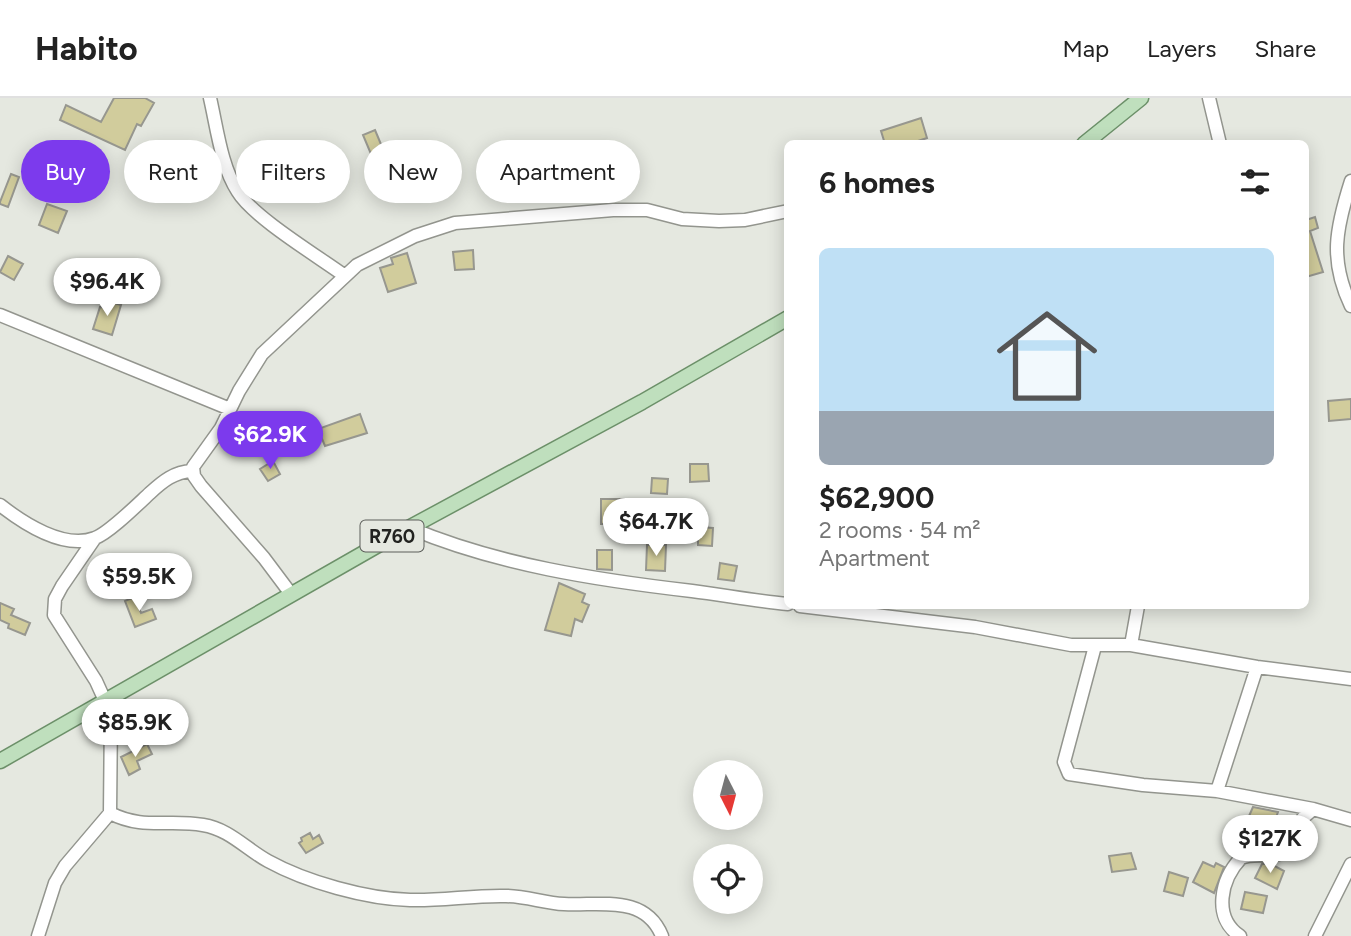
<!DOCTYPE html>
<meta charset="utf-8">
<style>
:root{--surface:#fff;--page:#f6f6f6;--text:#222;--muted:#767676;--line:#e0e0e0;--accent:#7c3aed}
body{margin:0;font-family:Figtree,sans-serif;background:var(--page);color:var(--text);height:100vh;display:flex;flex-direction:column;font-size:26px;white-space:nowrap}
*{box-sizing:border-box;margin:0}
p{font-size:23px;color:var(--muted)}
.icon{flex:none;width:38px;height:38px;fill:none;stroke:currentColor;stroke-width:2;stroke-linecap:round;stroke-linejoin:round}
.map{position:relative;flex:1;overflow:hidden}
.panel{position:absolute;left:784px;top:42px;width:525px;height:469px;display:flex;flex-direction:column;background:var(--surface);border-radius:10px;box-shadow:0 4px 18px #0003}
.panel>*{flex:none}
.top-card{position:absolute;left:21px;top:42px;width:658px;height:63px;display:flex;gap:14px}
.needle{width:46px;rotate:174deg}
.buttons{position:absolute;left:693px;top:662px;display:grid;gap:14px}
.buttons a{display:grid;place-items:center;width:70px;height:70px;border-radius:50%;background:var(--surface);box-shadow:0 4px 18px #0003;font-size:35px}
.price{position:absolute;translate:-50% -60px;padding:0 16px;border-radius:24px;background:#fff;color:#222;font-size:23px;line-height:46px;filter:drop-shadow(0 2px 4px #0008)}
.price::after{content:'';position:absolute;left:50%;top:42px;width:21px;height:16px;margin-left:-10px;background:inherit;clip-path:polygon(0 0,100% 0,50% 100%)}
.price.active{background:var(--accent);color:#fff}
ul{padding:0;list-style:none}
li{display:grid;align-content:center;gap:14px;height:371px;padding:0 35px}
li+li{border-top:2px solid var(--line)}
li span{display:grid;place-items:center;height:217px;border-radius:10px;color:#555}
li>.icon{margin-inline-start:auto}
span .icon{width:126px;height:126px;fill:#fffc;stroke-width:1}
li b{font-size:30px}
h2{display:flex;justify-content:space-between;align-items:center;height:84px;padding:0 35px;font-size:30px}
.pill{padding:0 24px;border-radius:32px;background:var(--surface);box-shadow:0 4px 18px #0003;font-size:24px;line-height:63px}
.pill.active{background:var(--accent);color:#fff}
header{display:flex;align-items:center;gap:42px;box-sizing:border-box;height:98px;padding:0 35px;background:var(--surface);border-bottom:2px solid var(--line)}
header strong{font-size:33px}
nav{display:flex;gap:38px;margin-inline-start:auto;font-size:24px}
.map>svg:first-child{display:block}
.building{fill:#d1cc9c;stroke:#97978f;stroke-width:2}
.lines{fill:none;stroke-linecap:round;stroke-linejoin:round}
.minor-casing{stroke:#93958e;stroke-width:15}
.major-casing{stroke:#6c9069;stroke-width:17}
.minor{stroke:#fff;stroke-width:12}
.major{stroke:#bfdfbd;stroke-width:14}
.labels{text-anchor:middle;stroke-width:5;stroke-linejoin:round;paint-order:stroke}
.shield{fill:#e5e8e0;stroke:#5c5e5a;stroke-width:2}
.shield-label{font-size:19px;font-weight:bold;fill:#222320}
</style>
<header>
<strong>Habito</strong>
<nav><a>Map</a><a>Layers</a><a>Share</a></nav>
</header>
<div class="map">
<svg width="1351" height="838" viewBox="0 0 1351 838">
<rect width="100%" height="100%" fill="#e5e8e0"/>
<path class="building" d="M 114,0 L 145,0 L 154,5 L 141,28 L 137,26 L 125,52 L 60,22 L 66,7 L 101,24 Z
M 921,20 L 927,40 L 909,46 L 885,46 L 881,33 Z
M 375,32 L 388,63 L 376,68 L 363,37 Z
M 11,76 L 19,79 L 8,109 L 0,106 L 0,104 Z
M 47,106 L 67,113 L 58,135 L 39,127 Z
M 1315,119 L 1318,130 L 1310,133 L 1323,174 L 1306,179 L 1306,122 Z
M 473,152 L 474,171 L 455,172 L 453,154 Z
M 407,155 L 416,185 L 388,194 L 380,170 L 393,166 L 391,160 Z
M 8,158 L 23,166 L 14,182 L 0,174 Z
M 108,203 L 121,207 L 112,237 L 93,231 L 100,209 L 106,210 Z
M 1351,301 L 1351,321 L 1329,323 L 1328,303 Z
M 360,316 L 367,335 L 325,348 L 318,331 Z
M 273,363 L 280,376 L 268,383 L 260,371 Z
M 690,366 L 708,366 L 709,383 L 690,384 Z
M 652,380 L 668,381 L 667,396 L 651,395 Z
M 601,401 L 624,401 L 624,426 L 601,426 Z
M 698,429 L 713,430 L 712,448 L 698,447 Z
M 647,447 L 666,447 L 665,473 L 646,472 Z
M 597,452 L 612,452 L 612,472 L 597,471 Z
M 720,465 L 737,468 L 734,483 L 718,481 Z
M 559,485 L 585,496 L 582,504 L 589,507 L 582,524 L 575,521 L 571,538 L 545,532 Z
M 134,499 L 141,515 L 152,511 L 156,521 L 135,529 L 125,503 Z
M 0,505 L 14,511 L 11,517 L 30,525 L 25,537 L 8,530 L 9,526 L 0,522 Z
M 147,646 L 152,656 L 137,663 L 140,671 L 129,677 L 121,659 Z
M 1253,709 L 1278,714 L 1270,735 L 1246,725 Z
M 310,735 L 313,741 L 319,737 L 323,745 L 306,755 L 299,745 L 302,743 L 301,740 Z
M 1131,755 L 1136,771 L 1112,774 L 1109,758 Z
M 1203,764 L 1214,769 L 1216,765 L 1224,769 L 1214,795 L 1193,784 Z
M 1262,766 L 1271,766 L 1284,773 L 1277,791 L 1255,780 Z
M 1169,774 L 1188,780 L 1183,798 L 1164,793 Z
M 1245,794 L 1267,798 L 1263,815 L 1241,811 Z"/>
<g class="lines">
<defs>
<path id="minor" d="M 210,0 C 217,30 221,68 238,94 C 253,119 319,159 345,178
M 1209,0 L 1220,46
M 1351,83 C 1336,130 1329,162 1351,208
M 0,217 L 230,311
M 0,407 C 23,425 64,452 95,440 C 109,435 138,406 150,395 C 163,383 174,374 192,373
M 410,430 C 498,467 597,482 692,493 C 724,497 755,503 788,506
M 291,496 L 264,460 L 201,388 L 194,378 L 193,369 L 221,330 L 239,293 L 262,256 L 357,167 L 415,138 L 455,125 L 613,112 L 647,112 L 682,121 L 719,123 L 745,122 L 788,113
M 800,508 L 975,529 L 1071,547 L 1131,547 L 1257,569 L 1351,581
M 1131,547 L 1138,508
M 1095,548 L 1064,664 L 1069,676 L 1143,687 L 1217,693 L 1313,711
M 1217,693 L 1257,569
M 110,715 C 143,732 169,721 203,727 C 229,731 246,751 268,763 C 306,784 367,801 410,802 C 442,803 474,797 506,798 C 526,798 544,805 564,806 C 600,808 645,796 662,838
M 38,838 L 55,785 L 65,768 L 110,715 L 111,616 L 96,583 L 54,517 L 55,501 L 62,488 L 95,440
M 1240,838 C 1212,819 1221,781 1241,760 C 1255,754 1270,761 1284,754 L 1303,720 L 1313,711 L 1351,722
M 1315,838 L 1351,766"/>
<path id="major" d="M 1084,46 L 1141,0
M 0,663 L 392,439 L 642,304 L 788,220"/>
</defs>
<use href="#minor" class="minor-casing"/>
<use href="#major" class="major-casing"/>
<use href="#minor" class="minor"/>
<use href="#major" class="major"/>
</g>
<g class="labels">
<rect class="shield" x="360.5" y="422.5" width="63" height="31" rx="5"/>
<g class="shield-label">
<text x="392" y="445">R760</text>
</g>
</g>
</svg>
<div class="buttons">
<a><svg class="needle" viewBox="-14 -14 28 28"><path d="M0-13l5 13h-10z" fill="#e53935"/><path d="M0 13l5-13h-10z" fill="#767676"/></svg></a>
<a><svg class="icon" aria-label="locate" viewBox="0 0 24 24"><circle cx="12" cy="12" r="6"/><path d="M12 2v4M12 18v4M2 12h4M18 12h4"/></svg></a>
</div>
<b class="price" style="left:107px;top:220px">$96.4K</b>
<b class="price active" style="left:270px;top:373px">$62.9K</b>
<b class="price" style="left:656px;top:460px">$64.7K</b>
<b class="price" style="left:139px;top:515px">$59.5K</b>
<b class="price" style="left:135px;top:661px">$85.9K</b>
<b class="price" style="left:1270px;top:777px">$127K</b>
<div class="top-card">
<a class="pill active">Buy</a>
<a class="pill">Rent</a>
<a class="pill">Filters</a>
<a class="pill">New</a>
<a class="pill">Apartment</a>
</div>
<section class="panel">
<h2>6 homes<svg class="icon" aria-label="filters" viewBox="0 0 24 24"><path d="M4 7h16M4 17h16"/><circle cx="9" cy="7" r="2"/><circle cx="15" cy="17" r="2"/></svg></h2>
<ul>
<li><span style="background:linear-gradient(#bfe0f5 75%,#9aa5b1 0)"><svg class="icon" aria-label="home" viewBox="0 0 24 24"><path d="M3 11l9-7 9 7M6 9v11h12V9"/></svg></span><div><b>$62,900</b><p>2 rooms · 54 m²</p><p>Apartment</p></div></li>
</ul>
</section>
</div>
